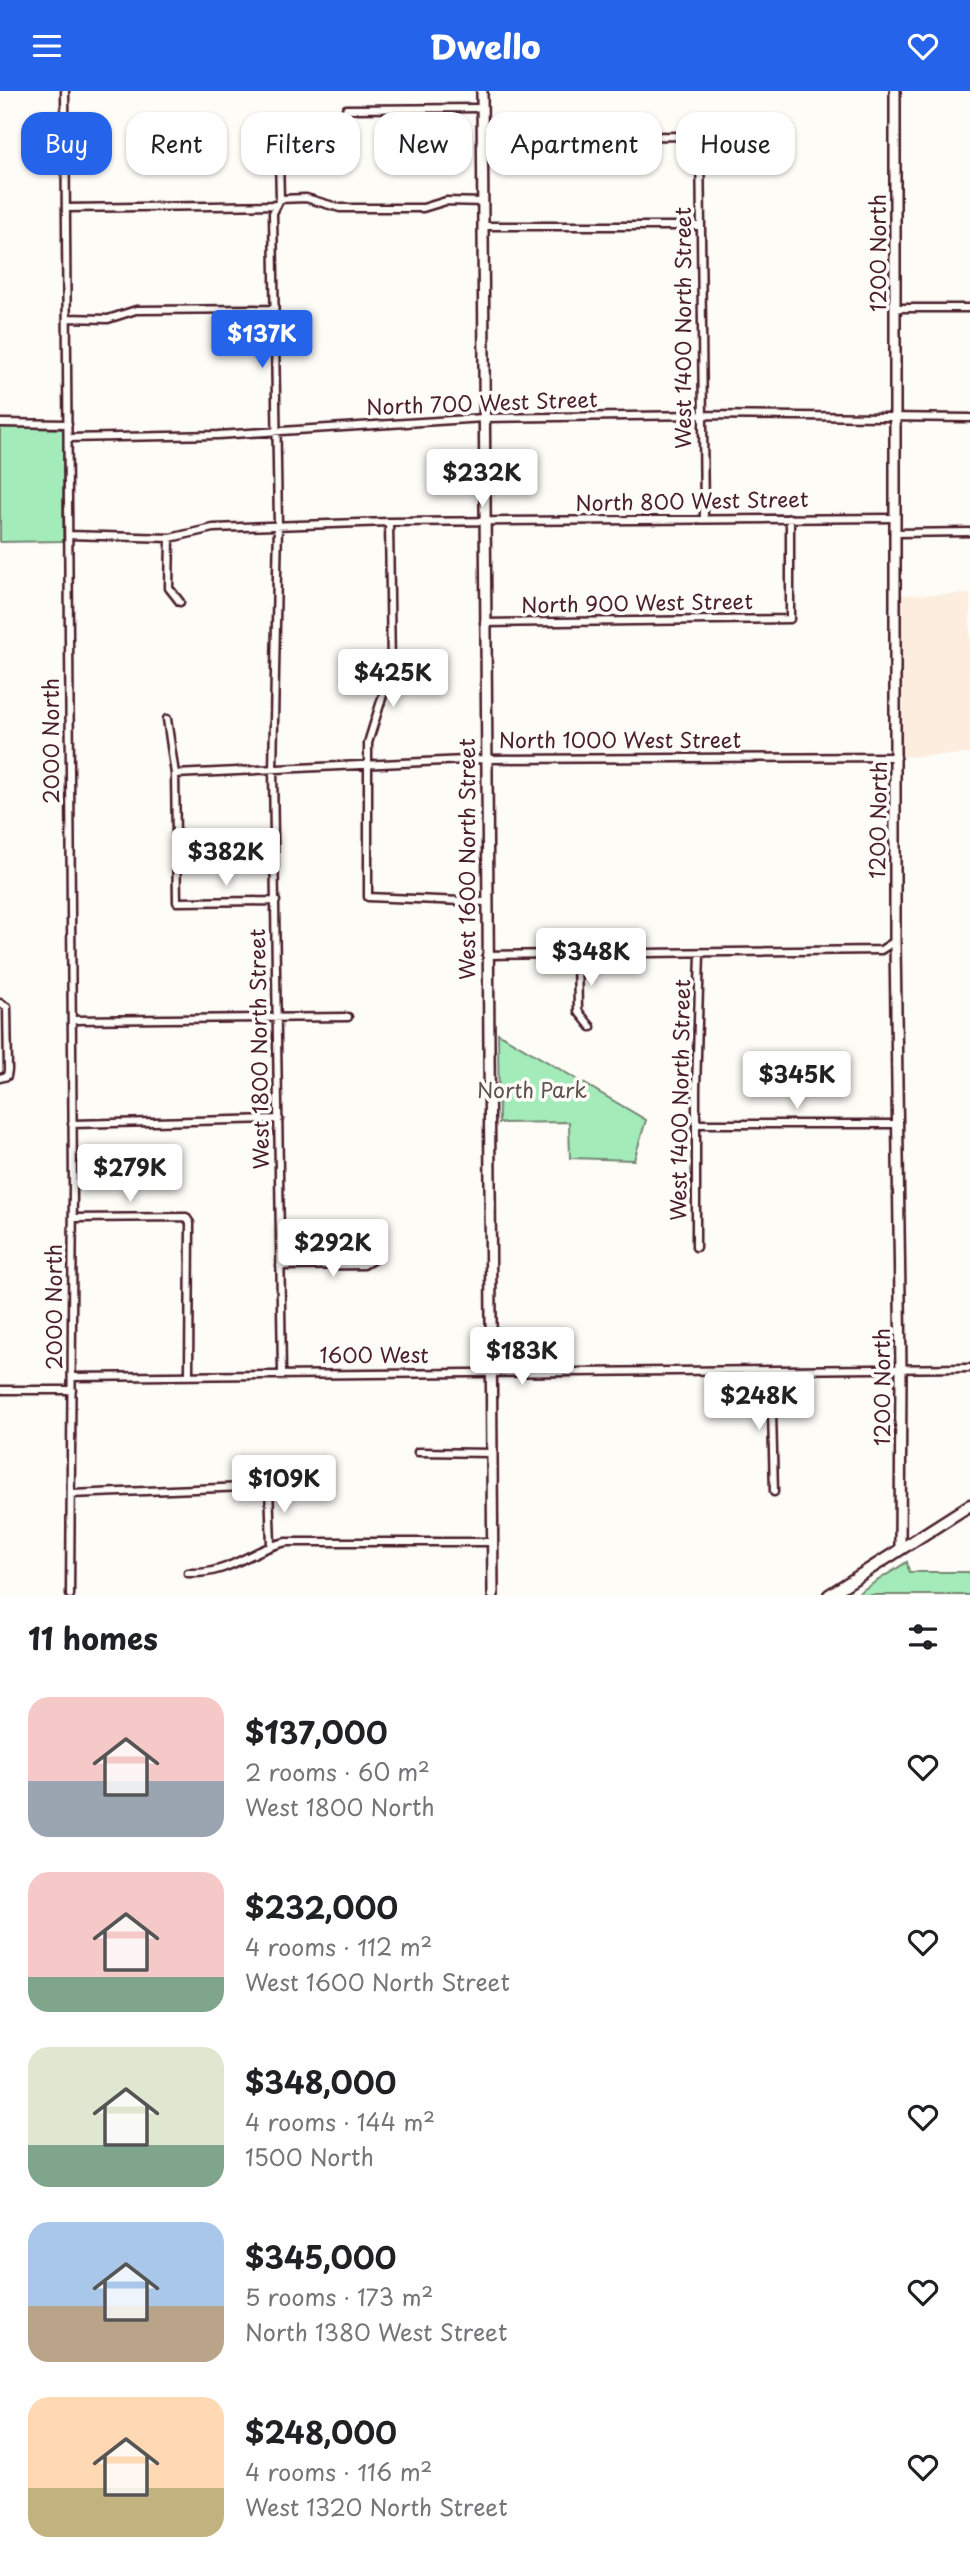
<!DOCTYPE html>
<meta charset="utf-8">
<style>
:root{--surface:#fff;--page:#f2f2f2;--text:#202124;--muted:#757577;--accent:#2563eb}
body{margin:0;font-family:"Playpen Sans",sans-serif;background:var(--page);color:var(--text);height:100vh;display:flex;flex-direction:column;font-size:26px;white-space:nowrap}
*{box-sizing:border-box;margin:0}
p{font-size:23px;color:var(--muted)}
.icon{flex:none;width:38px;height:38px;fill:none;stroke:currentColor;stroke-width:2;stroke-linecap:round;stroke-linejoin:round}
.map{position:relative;height:1504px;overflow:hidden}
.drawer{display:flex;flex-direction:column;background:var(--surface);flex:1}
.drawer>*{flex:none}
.banner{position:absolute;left:21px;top:21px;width:929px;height:63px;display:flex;gap:14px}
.price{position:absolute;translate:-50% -60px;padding:0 16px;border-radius:7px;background:#fff;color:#222;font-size:23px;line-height:46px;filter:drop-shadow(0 2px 4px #0008)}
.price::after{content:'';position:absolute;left:50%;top:42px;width:21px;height:16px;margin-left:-10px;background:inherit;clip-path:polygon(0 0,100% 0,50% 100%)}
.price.active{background:var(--accent);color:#fff}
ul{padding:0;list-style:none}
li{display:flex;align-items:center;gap:21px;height:175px;padding:0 28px}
li span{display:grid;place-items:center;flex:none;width:196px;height:140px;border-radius:21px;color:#555}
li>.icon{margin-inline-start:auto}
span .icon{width:84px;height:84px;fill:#fffc;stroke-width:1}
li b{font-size:30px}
h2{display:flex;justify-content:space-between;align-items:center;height:84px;padding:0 28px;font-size:30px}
.chip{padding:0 24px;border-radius:21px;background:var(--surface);box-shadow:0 2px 5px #0004;font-size:24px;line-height:63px}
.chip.active{background:var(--accent);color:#fff}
header{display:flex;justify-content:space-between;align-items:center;height:91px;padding:0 28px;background:var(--accent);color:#fff;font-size:32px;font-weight:800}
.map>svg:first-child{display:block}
.built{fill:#fceddf}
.green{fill:#a3ecba;stroke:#768672;stroke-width:2}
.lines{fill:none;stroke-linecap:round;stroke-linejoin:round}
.street-casing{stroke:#4a1f2b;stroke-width:11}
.secondary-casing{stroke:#4a1f2b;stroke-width:14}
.primary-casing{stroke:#4a1f2b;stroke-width:15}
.street{stroke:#fdfcf7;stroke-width:6}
.secondary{stroke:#fdfcf7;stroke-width:9}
.primary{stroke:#fdfcf7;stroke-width:10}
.labels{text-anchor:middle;stroke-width:7;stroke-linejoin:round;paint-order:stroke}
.street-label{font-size:21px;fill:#4a1f2b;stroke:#fdfcf7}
.park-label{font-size:21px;fill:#60524f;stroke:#fdfcf7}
</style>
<header><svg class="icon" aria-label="menu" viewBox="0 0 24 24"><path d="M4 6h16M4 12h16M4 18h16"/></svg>Dwello<svg class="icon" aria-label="heart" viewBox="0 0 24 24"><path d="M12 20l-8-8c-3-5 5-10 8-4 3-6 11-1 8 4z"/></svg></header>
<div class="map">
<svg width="970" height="1504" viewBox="0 0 970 1504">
<rect width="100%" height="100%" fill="#fdfcf7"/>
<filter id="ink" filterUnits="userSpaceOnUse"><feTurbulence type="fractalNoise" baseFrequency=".0143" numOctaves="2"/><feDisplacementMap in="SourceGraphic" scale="14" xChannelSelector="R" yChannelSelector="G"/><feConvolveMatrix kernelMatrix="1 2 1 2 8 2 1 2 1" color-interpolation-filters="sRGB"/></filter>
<g filter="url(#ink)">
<path class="built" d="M 970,503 L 970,663 L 897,666 L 897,504 Z"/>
<path class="green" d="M 0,336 L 63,338 L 63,450 L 0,451 Z
M 498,942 L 646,1029 L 634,1069 L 570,1067 L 569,1031 L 499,1032 Z
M 907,1471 L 909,1481 L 970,1481 L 970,1504 L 855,1504 Z"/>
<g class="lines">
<defs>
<path id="street" d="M 65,0 L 73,1094 L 70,1504
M 346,18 L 482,17
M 278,27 L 280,108 L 273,122 L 278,434 L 273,679 L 282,1282
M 483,46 L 700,45 L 704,428
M 280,108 L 306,107 L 340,117 L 423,117 L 446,110 L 483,111
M 66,117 L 277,114
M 484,135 L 701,135
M 896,217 L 970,217
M 67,227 L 108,228 L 136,219 L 272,218
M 0,332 L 68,333
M 68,347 L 218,344 L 484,327 L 701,324 L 970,327
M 389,431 L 391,578 L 368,652 L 368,806 L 485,811
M 896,442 L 970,441
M 69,444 L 170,447 L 213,437 L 389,431 L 896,427
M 170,447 L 169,497 L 180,511
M 484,532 L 790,528 L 790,427
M 167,628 L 175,683 L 177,811 L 276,810
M 175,683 L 485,668 L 897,666
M 577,863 L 578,920 L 591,936
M 486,864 L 881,859 L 895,850
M 0,912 L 7,916 L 8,979 L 7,985 L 0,987
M 72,929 L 348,926
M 72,1033 L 279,1028
M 696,1033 L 899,1033
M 73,1127 L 186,1126 L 190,1132 L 189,1283
M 696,1156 L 696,999 L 700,862
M 280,1175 L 364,1174 L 376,1167
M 771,1280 L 774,1401
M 72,1286 L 970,1277
M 0,1299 L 72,1299
M 418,1361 L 491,1362
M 71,1403 L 269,1395 L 271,1454
M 188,1482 C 231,1484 250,1458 286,1451 L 493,1451"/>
<path id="secondary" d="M 482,0 L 493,1504
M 895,0 L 895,850 L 901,1279 L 900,1458"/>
<path id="primary" d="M 829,1504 L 970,1414"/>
</defs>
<use href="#street" class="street-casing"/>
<use href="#secondary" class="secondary-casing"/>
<use href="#primary" class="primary-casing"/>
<use href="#street" class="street"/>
<use href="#secondary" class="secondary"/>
<use href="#primary" class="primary"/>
</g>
</g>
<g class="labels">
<g class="street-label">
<text transform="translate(879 162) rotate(-90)" y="7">1200 North</text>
<text transform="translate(684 237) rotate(-90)" y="7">West 1400 North Street</text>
<text transform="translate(482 313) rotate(-2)" y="7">North 700 West Street</text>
<text transform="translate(692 411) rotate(-1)" y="7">North 800 West Street</text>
<text transform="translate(637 513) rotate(-1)" y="7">North 900 West Street</text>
<text transform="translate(52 650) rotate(-90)" y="7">2000 North</text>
<text x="620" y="657">North 1000 West Street</text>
<text transform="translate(879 729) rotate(-89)" y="7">1200 North</text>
<text transform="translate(468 768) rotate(-90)" y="7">West 1600 North Street</text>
<text transform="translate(260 958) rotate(-91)" y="7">West 1800 North Street</text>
<text transform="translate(681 1009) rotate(-89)" y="7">West 1400 North Street</text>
<text transform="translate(55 1216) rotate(-90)" y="7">2000 North</text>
<text x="374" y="1272">1600 West</text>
<text transform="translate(883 1296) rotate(-90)" y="7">1200 North</text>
</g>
<g class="park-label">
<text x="532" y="1007">North Park</text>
</g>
</g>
</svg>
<b class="price active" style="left:262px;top:279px">$137K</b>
<b class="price" style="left:482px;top:418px">$232K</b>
<b class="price" style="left:393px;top:618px">$425K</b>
<b class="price" style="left:226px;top:797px">$382K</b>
<b class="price" style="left:591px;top:897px">$348K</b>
<b class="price" style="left:797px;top:1020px">$345K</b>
<b class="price" style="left:130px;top:1113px">$279K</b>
<b class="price" style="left:333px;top:1188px">$292K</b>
<b class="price" style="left:522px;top:1296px">$183K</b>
<b class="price" style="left:759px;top:1341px">$248K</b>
<b class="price" style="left:284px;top:1424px">$109K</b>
<div class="banner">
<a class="chip active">Buy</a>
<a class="chip">Rent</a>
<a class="chip">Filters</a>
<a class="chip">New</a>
<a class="chip">Apartment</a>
<a class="chip">House</a>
</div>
</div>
<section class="drawer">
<h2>11 homes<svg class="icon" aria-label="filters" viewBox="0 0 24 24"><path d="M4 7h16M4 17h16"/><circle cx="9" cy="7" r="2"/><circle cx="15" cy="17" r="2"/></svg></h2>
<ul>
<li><span style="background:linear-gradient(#f6c9c9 60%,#9aa5b1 0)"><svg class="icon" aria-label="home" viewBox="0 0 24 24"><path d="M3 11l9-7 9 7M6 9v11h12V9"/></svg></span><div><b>$137,000</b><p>2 rooms · 60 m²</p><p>West 1800 North</p></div><svg class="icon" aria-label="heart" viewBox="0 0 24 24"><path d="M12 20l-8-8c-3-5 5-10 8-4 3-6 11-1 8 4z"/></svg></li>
<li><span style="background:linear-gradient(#f6c9c9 75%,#7fa58c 0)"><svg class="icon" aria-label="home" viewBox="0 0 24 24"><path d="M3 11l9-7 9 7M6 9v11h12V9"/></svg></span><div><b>$232,000</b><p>4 rooms · 112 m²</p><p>West 1600 North Street</p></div><svg class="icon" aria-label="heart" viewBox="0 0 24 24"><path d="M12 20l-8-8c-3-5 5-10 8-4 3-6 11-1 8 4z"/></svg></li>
<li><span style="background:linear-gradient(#dfe7d0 70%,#7fa58c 0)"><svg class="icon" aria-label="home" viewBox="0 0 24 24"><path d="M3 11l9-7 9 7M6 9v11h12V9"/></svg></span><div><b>$348,000</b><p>4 rooms · 144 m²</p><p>1500 North</p></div><svg class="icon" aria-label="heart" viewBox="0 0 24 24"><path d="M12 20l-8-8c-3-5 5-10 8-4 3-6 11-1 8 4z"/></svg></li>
<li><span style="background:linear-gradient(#a9c7e8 60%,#b9a48a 0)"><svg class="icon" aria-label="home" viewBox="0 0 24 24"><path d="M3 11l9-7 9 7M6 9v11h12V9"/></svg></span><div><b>$345,000</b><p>5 rooms · 173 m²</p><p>North 1380 West Street</p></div><svg class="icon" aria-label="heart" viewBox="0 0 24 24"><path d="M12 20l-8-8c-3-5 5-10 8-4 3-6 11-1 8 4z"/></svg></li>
<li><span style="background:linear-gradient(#ffd9b3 65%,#c2b280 0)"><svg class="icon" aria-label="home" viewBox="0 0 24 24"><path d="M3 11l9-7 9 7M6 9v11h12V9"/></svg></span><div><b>$248,000</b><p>4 rooms · 116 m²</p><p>West 1320 North Street</p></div><svg class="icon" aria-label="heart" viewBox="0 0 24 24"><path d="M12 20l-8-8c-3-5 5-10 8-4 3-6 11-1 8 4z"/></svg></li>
</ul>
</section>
